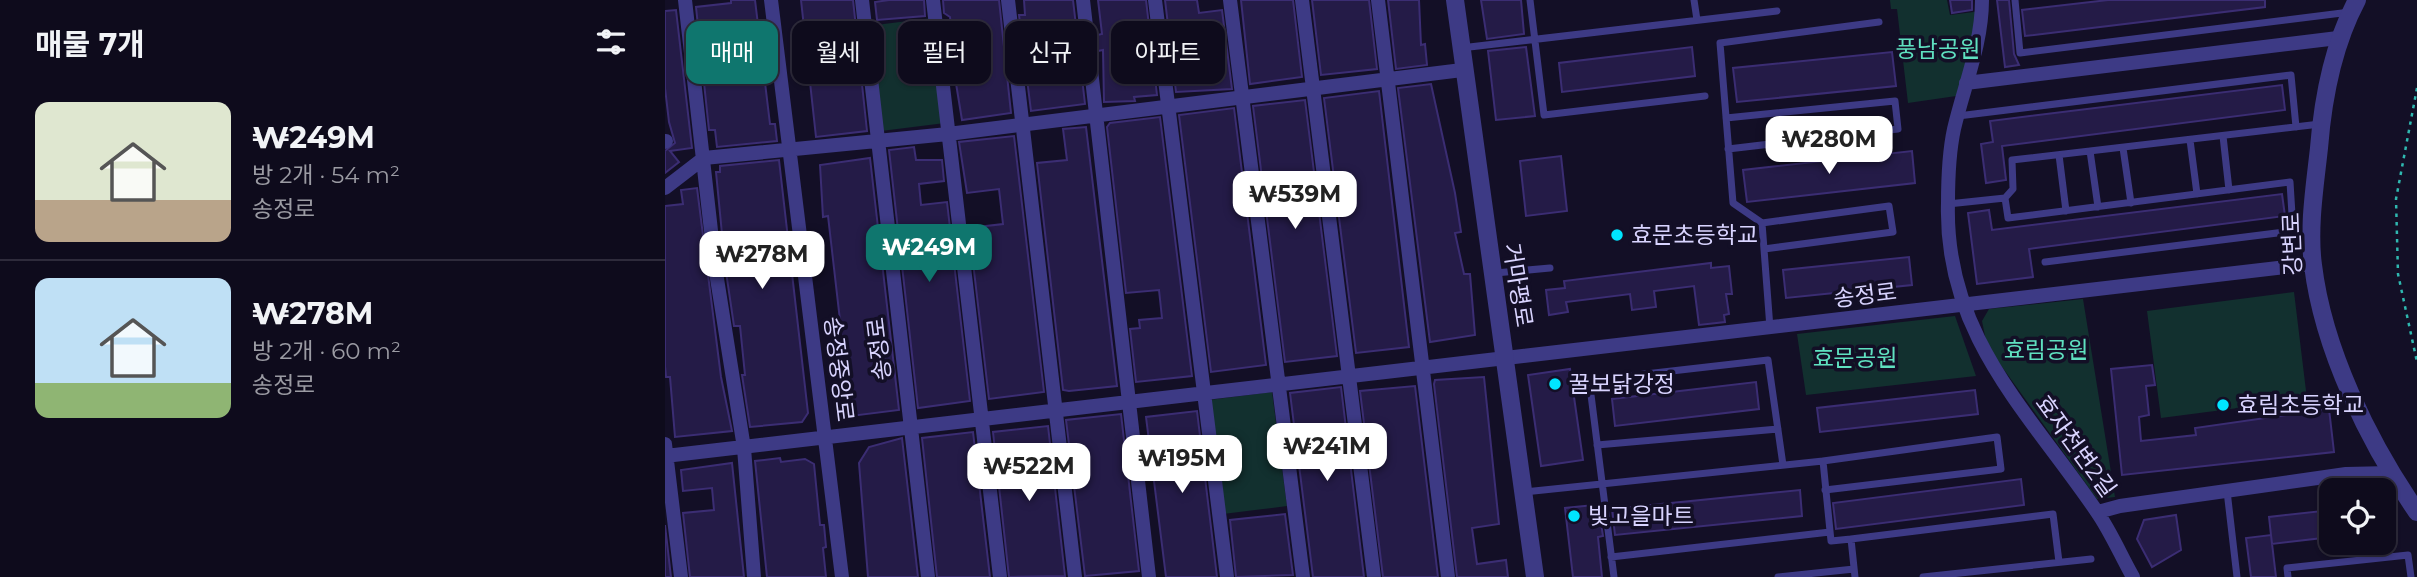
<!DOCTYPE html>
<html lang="ko">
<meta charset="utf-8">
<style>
:root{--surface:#0e0b1c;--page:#1c1929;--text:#f1f3f6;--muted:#9b9ba3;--line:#2e2b3b;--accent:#0f766e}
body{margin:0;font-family:Montserrat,"Noto Sans KR",sans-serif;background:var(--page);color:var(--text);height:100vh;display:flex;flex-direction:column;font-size:26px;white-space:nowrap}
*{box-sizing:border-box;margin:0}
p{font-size:23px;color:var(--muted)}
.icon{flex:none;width:38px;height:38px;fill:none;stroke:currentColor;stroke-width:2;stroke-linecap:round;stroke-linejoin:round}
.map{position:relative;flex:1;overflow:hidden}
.panel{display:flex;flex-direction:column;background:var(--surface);width:665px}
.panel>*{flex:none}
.banner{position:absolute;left:21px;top:21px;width:665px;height:63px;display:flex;gap:14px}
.controls{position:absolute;left:1654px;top:478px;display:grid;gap:14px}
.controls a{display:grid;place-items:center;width:77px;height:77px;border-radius:14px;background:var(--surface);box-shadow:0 2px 5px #0004,0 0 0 2px var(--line);font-size:35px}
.price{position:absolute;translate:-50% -60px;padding:0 16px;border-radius:14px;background:#fff;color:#222;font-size:23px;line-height:46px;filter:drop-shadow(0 2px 4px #0008)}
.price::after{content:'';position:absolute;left:50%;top:42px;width:21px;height:16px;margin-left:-10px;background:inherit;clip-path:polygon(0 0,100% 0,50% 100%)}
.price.selected{background:var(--accent);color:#fff}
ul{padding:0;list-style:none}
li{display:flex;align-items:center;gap:21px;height:175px;padding:0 35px}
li+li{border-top:2px solid var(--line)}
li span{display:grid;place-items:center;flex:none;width:196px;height:140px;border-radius:14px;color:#555}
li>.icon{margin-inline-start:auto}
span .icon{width:84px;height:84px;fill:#fffc;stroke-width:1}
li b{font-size:30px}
h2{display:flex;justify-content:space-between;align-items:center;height:84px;padding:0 35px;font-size:30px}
.pill{padding:0 24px;border-radius:14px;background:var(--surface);box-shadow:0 2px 5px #0004,0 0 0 2px var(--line);font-size:24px;line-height:63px}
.pill.selected{background:var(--accent);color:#fff}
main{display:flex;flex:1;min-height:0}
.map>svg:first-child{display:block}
.green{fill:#12302f}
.building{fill:#241b47;stroke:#3b2d73;stroke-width:2}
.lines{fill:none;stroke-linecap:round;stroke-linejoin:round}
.path{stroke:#2fb8b0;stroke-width:2.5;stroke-dasharray:3.5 5;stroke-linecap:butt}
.service{stroke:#3d3a85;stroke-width:7}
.minor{stroke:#3d3a85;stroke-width:14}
.tertiary{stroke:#3d3a85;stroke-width:18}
.poi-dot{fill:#00e5ff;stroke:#130f26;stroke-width:2.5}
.labels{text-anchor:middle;stroke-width:7;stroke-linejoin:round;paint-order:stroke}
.park-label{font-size:23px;fill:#5fe0c0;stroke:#130f26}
.poi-label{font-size:23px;fill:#d9d4ff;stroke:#130f26;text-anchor:start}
.street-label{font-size:23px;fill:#d9d4ff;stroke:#130f26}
</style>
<main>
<section class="panel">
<h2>매물 7개<svg class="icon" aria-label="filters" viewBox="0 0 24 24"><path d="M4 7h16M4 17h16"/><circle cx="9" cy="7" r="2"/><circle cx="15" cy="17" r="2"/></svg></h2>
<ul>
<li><span style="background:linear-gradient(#dfe7d0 70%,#b9a48a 0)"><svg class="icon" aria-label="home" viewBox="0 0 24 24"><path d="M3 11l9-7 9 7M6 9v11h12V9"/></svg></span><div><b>₩249M</b><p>방 2개 · 54 m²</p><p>송정로</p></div></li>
<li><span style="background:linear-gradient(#bfe0f5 75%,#8fb573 0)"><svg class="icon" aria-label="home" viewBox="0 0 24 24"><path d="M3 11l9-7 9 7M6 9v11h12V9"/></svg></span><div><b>₩278M</b><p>방 2개 · 60 m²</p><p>송정로</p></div></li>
</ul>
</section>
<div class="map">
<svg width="1752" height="577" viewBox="0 0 1752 577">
<rect width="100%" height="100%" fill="#130f26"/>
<path class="green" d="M 1225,0 L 1282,0 L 1285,15 L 1317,11 L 1298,95 L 1243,103 L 1232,9 L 1226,9 Z
M 267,18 L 280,123 L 216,131 L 203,26 Z
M 1629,292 L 1642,399 L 1496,418 L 1482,311 Z
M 1418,299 L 1450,497 L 1432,499 L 1322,346 L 1317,321 L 1324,309 Z
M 1290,316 L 1311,376 L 1141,395 L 1132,334 Z
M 607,392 L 622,506 L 558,514 L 544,400 Z"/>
<path class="building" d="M 66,0 L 90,0 L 105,124 L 110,124 L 112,141 L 52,147 L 50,130 L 44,130 L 31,7 L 66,3 Z
M 136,0 L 188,0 L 202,131 L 151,137 Z
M 224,0 L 259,0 L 260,16 L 212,20 L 210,2 Z
M 278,0 L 334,0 L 346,113 L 297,120 L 286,53 L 289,53 L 285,17 L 279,13 Z
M 359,0 L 408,0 L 420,104 L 366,111 L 354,15 L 360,15 Z
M 433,0 L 481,0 L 492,95 L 469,97 L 470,101 L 439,102 L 438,50 L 433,51 L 432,35 L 437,34 Z
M 500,0 L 532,0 L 534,13 L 557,10 L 567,89 L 511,92 Z
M 576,0 L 628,0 L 637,77 L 585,84 Z
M 647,0 L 704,0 L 712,69 L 656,75 Z
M 723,0 L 754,0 L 756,45 L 760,44 L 762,65 L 731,69 Z
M 816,0 L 856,0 L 859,34 L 822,39 Z
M 1285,0 L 1307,0 L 1307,10 L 1287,13 Z
M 1332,0 L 1344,0 L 1349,54 L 1354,65 L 1340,67 Z
M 1443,0 L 1600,0 L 1600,7 L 1360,36 L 1357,10 Z
M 11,10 L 27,148 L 5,151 L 14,162 L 0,173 L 0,151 L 10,143 L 4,122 L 0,88 L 0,11 Z
M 861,47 L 870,116 L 831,120 L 823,51 Z
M 1027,47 L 1030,76 L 897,92 L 894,63 Z
M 1227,52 L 1231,86 L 1072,102 L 1068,68 Z
M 766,84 L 790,193 L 796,232 L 790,233 L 799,274 L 805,274 L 810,335 L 765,342 L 733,88 Z
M 1617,85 L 1620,110 L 1337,146 L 1341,180 L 1321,183 L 1316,144 L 1328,142 L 1325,121 Z
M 714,91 L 744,347 L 691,353 L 659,98 Z
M 640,100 L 672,356 L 620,362 L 588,106 Z
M 569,108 L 601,365 L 546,372 L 514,115 Z
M 495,117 L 527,376 L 471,382 L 465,329 L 475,328 L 474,320 L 497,318 L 494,290 L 461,293 L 442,127 L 445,123 Z
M 421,127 L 452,386 L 404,391 L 398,390 L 372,163 L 402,160 L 398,129 Z
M 349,136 L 379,392 L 324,399 L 304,228 L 338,224 L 334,189 L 302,193 L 294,142 Z
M 249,147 L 251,160 L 277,160 L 279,181 L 254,184 L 256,205 L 282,202 L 305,401 L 253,408 L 224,150 Z
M 1247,151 L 1250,183 L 1082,202 L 1078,170 Z
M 896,156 L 902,211 L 861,216 L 855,161 Z
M 205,158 L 234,410 L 186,416 L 163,216 L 158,217 L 155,165 Z
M 114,160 L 143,413 L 137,422 L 85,427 L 77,375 L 80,375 L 75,326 L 69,326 L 60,265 L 51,172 L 55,172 L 55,166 Z
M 32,188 L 56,377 L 67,431 L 10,437 L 5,377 L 1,377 L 0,366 L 0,206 L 18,204 L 16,190 Z
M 1617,194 L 1620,216 L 1364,249 L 1368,277 L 1312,284 L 1303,213 L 1324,210 L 1327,230 Z
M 1244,257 L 1247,285 L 1121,298 L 1118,270 Z
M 1046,263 L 1046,268 L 1064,266 L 1067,294 L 1061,294 L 1064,314 L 1059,315 L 1060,322 L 1034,325 L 1029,286 L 989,291 L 991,307 L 967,310 L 965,294 L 901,302 L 903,312 L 884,315 L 881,290 L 900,288 L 899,281 Z
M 1487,365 L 1490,385 L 1481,386 L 1484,415 L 1474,417 L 1476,441 L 1531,435 L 1530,428 L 1664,409 L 1669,452 L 1457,475 L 1446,369 Z
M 905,369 L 918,460 L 876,466 L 863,375 Z
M 819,377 L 834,524 L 807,528 L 812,564 L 841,560 L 843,577 L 792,577 L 769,384 L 770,380 Z
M 1091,382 L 1094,409 L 950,426 L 947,399 Z
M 750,386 L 773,577 L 718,577 L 695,391 Z
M 676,387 L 699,577 L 648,577 L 625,393 Z
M 1310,390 L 1313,414 L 1155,432 L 1152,408 Z
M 532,411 L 552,577 L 501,577 L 481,417 Z
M 456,414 L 474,571 L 420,576 L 401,420 Z
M 383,426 L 400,576 L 344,577 L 328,432 Z
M 308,432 L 325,577 L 272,577 L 257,438 Z
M 237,438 L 253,577 L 203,577 L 194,463 L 204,447 Z
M 115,458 L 116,462 L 140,459 L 149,464 L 155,525 L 159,525 L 161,547 L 158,548 L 161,577 L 102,577 L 90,461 Z
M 67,463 L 79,577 L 25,577 L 18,513 L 49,510 L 47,488 L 18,491 L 16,470 Z
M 1356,479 L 1359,505 L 1171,529 L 1168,503 Z
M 1135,490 L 1137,516 L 950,535 L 947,509 Z
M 929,505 L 930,511 L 934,511 L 938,536 L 933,537 L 937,577 L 908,577 L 900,508 Z
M 1666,510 L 1666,537 L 1607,544 L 1604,517 Z
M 620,514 L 628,575 L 571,577 L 565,520 Z
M 1511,515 L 1516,550 L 1487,567 L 1472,539 L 1479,520 Z
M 0,525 L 6,577 L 0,577 Z
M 1606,535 L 1611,577 L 1586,577 L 1581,538 Z"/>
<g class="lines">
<path class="path" d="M 1752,88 L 1731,199 L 1733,274 L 1752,362"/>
<path class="service" d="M 865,0 L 879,115 L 1040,96
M 1029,0 L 1032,20
M 1350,0 L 1355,53 L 1685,12
M 796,48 L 1112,11
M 1293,116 L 1626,75 L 1631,127
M 1061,118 L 1230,101 L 1233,129 L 1063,149
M 1558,136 L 1564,190
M 1525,140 L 1532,194
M 1458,148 L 1466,203
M 1425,151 L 1433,207
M 1394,155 L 1401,211
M 1340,198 L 1343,218 L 1625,182 L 1628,231 L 1380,262
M 1283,204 L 1340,198 L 1348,189 L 1347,160 L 1655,124
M 1097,223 L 1224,206 L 1228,232 L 1099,249
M 830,273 L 885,268
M 1105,328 L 1097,223 L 1068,203 L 1055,43 L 1214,22
M 954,377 L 1103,360 L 1118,465
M 925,387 L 949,577
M 932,445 L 1113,429
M 1158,461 L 1332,437 L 1336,469 L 1160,490
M 1562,491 L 1572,577
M 859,492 L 1158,461 L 1166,541 L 1186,539 L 1190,577
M 1186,539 L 1388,514 L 1394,562
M 946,557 L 1165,532
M 1113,577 L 1189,569
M 1258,577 L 1426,559
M 1623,577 L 1622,568 L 1743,555 L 1746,577"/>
<path class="minor" d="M 20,0 L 50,266 L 79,448 L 89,577
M 106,0 L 177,577
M 197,0 L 263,577
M 268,0 L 335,577
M 343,0 L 410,577
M 418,0 L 484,577
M 490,0 L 562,577
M 565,0 L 638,577
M 637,0 L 709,577
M 713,0 L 783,577
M 1317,0 C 1317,44 1299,86 1289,129 C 1284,152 1283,179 1283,203 C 1279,335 1364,412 1432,512 C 1446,532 1456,556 1468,577
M 1301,83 L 1673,38
M 0,142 L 1,141
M 0,188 L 39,158 L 283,134 L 797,70
M 0,444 L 16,577
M 0,456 L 1647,264
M 1433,512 L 1455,506 L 1681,474 L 1725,473"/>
<path class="tertiary" d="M 790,0 L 870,577
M 1692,0 C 1668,45 1658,97 1654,148 C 1650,185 1643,228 1648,265 C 1658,349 1704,443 1752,512"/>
</g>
<g class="poi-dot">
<circle cx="952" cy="235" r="7"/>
<circle cx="890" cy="384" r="7"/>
<circle cx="1558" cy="405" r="7"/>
<circle cx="909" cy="516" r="7"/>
</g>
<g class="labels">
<g class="park-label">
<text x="1273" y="57">풍남공원</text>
<text x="1381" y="358">효림공원</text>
<text x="1190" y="366">효문공원</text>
</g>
<g class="poi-label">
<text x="966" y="243">효문초등학교</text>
<text x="904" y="392">꿀보닭강정</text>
<text x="1572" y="413">효림초등학교</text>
<text x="923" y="524">빛고을마트</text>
</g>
<g class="street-label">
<text transform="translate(1627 244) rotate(-92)" y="8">강변로</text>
<text transform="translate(853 285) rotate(81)" y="8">거마평로</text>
<text transform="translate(1200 295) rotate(-7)" y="8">송정로</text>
<text transform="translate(214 349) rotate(-97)" y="8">송정로</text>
<text transform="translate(174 369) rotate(83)" y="8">송정중앙로</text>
<text transform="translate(1411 446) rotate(54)" y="8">효자천변2길</text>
</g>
</g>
</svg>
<div class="controls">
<a><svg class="icon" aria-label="locate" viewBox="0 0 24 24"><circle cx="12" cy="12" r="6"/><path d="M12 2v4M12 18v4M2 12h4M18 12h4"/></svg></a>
</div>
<b class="price" style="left:1164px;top:176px">₩280M</b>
<b class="price" style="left:630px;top:231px">₩539M</b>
<b class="price selected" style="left:264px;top:284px">₩249M</b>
<b class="price" style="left:97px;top:291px">₩278M</b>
<b class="price" style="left:662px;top:483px">₩241M</b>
<b class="price" style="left:517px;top:495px">₩195M</b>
<b class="price" style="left:364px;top:503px">₩522M</b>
<div class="banner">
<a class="pill selected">매매</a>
<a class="pill">월세</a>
<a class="pill">필터</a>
<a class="pill">신규</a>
<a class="pill">아파트</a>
</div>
</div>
</main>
